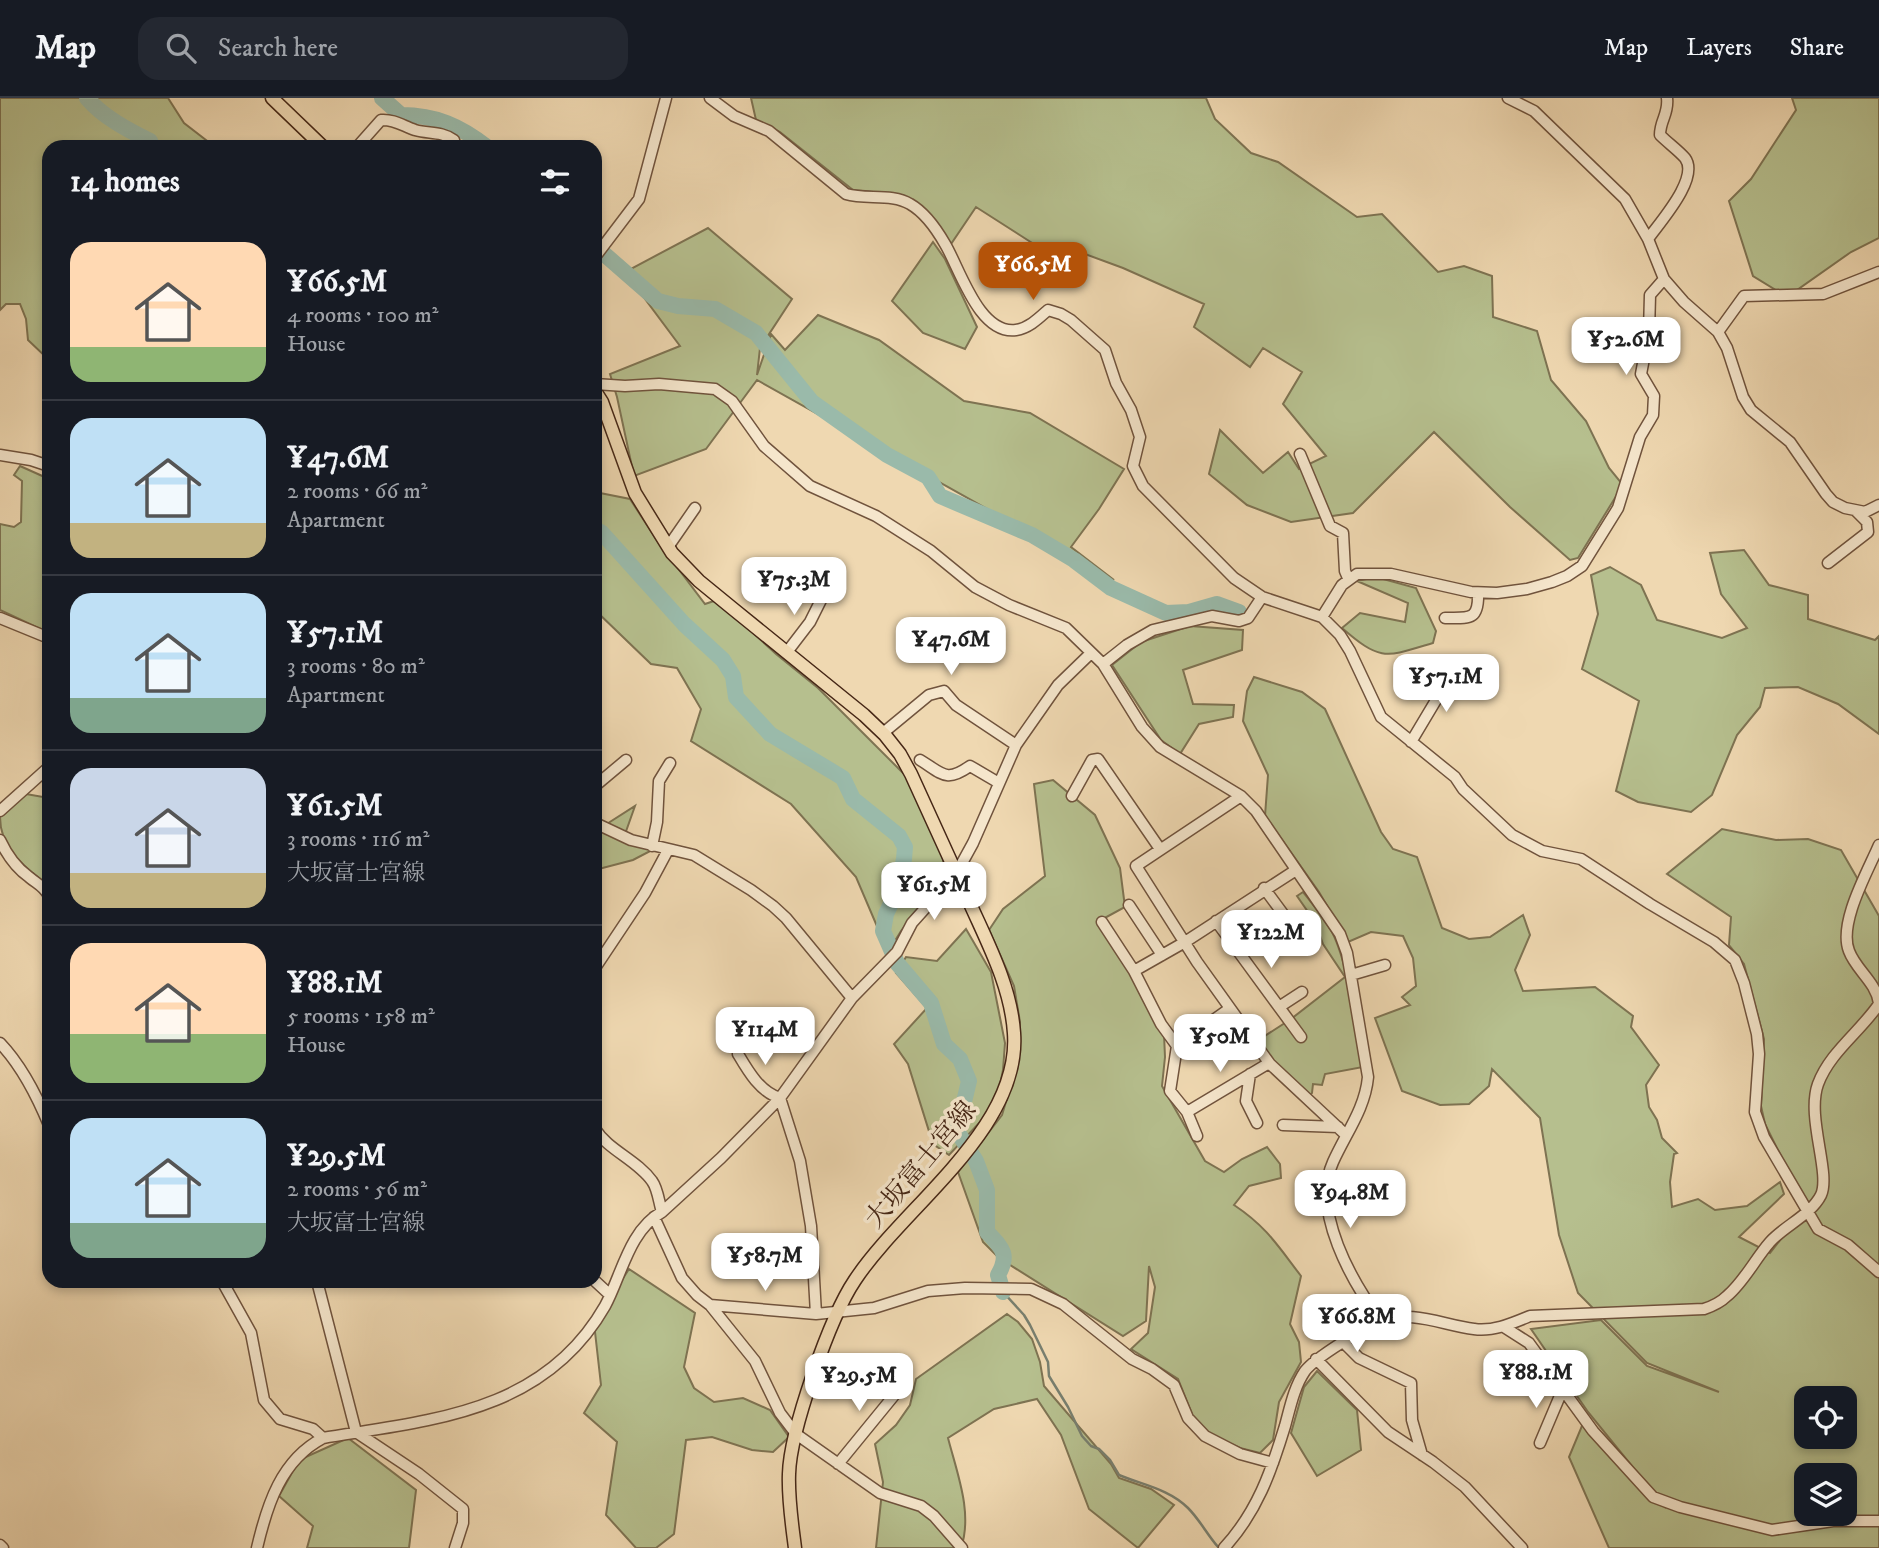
<!DOCTYPE html>
<meta charset="utf-8">
<style>
:root{--surface:#171b24;--page:#242831;--text:#f1f3f6;--muted:#9ea1a6;--line:#363941;--accent:#b45309}
body{margin:0;font-family:"IM FELL DW Pica","Noto Serif JP",serif;background:var(--page);color:var(--text);height:100vh;display:flex;flex-direction:column;font-size:26px;white-space:nowrap}
*{box-sizing:border-box;margin:0}
p{font-size:23px;color:var(--muted)}
.icon{flex:none;width:38px;height:38px;fill:none;stroke:currentColor;stroke-width:2;stroke-linecap:round;stroke-linejoin:round}
.map{position:relative;flex:1;overflow:hidden}
.side{position:absolute;left:42px;top:42px;width:560px;height:1148px;display:flex;flex-direction:column;background:var(--surface);border-radius:21px;box-shadow:0 4px 10px #0003}
.side>*{flex:none}
.fabs{position:absolute;left:1794px;top:1288px;display:grid;gap:14px}
.fabs a{display:grid;place-items:center;width:63px;height:63px;border-radius:14px;background:var(--surface);box-shadow:0 4px 10px #0003;font-size:35px}
.price{position:absolute;translate:-50% -60px;padding:0 16px;border-radius:14px;background:#fff;color:#222;font-size:23px;line-height:46px;filter:drop-shadow(0 2px 4px #0008)}
.price::after{content:'';position:absolute;left:50%;top:42px;width:21px;height:16px;margin-left:-10px;background:inherit;clip-path:polygon(0 0,100% 0,50% 100%)}
.price.selected{background:var(--accent);color:#fff}
ul{padding:0;list-style:none}
li{display:flex;align-items:center;gap:21px;height:175px;padding:0 28px}
li+li{border-top:2px solid var(--line)}
li span{display:grid;place-items:center;flex:none;width:196px;height:140px;border-radius:21px;color:#555}
li>.icon{margin-inline-start:auto}
span .icon{width:84px;height:84px;fill:#fffc;stroke-width:1}
li b{font-size:30px}
h2{display:flex;justify-content:space-between;align-items:center;height:84px;padding:0 28px;font-size:30px}
header{display:flex;align-items:center;gap:42px;box-sizing:border-box;height:98px;padding:0 35px;background:var(--surface);border-bottom:2px solid var(--line)}
header strong{font-size:33px}
nav{display:flex;gap:38px;margin-inline-start:auto;font-size:24px}
.search{width:490px;height:63px;background:var(--page);display:flex;align-items:center;gap:18px;box-sizing:border-box;padding:0 24px;border-radius:21px;color:var(--muted);font-size:26px}
.map>svg:first-child{display:block}
.green{fill:#b6bf8e;stroke:#7e7352;stroke-width:2;fill-rule:evenodd}
.lines{fill:none;stroke-linecap:round;stroke-linejoin:round}
.stream{stroke:#787f6f;stroke-width:2.5}
.river{stroke:#9abaaa;stroke-width:16}
.minor-casing{stroke:#70533d;stroke-width:13}
.major-casing{stroke:#462716;stroke-width:15}
.minor{stroke:#f5e6cc;stroke-width:10}
.major{stroke:#efd8b1;stroke-width:12}
.labels{text-anchor:middle;stroke-width:7;stroke-linejoin:round;paint-order:stroke}
.street-label{font-size:26px;fill:#462716;stroke:#f5e6cc}
</style>
<header>
<strong>Map</strong>
<div class="search"><svg class="icon" aria-label="search" viewBox="0 0 24 24"><circle cx="10" cy="10" r="6"/><path d="M15 15l6 6"/></svg>Search here</div>
<nav><a>Map</a><a>Layers</a><a>Share</a></nav>
</header>
<div class="map">
<svg width="1879" height="1450" viewBox="0 0 1879 1450">
<rect width="100%" height="100%" fill="#efd8b1"/>
<filter id="stains"><feTurbulence type="fractalNoise" baseFrequency=".00286" numOctaves="4"/><feColorMatrix values="0 0 0 0 .2 0 0 0 0 .09 0 0 0 0 .02 0 0 0 .5 -.17"/></filter>
<radialGradient id="worn" r=".72"><stop offset=".6" stop-color="#630" stop-opacity="0"/><stop offset="1" stop-color="#630" stop-opacity=".3"/></radialGradient>
<path class="green" d="M 0,0 L 168,0 L 184,25 L 215,49 L 49,49 L 49,262 L 28,242 L 26,221 L 20,206 L 6,206 L 0,212 Z
M 751,0 L 1206,0 L 1215,21 L 1251,55 L 1278,64 L 1357,119 L 1382,116 L 1438,174 L 1464,168 L 1492,178 L 1493,219 L 1537,233 L 1551,282 L 1586,323 L 1609,370 L 1623,387 L 1578,460 L 1570,462 L 1510,409 L 1434,334 L 1353,415 L 1291,424 L 1247,407 L 1209,376 L 1220,332 L 1263,375 L 1288,354 L 1299,371 L 1326,358 L 1283,306 L 1302,274 L 1263,250 L 1250,269 L 1194,229 L 1204,206 L 1123,170 L 1066,149 L 1051,157 L 976,109 L 951,146 L 920,108 L 901,97 L 853,92 L 780,34 L 756,22 Z
M 1792,0 L 1879,0 L 1879,140 L 1851,154 L 1787,199 L 1753,178 L 1729,103 L 1751,81 L 1796,12 Z
M 708,130 L 792,201 L 760,250 L 757,277 L 771,236 L 785,252 L 818,217 L 879,242 L 964,303 L 1030,315 L 1124,371 L 1099,411 L 1071,449 L 1114,482 L 757,282 L 706,351 L 634,378 L 617,299 L 610,276 L 680,248 L 625,174 Z
M 933,144 L 945,161 L 977,229 L 965,251 L 923,235 L 892,203 Z
M 20,368 L 49,381 L 49,535 L 0,512 L 0,426 L 14,429 L 21,424 L 22,383 L 14,377 Z
M 595,394 L 630,401 L 658,444 L 705,506 L 717,502 L 776,556 L 818,590 L 908,680 L 942,757 L 946,776 L 901,833 L 888,854 L 856,779 L 791,706 L 691,643 L 701,611 L 677,570 L 651,566 L 595,512 Z
M 1744,452 L 1769,487 L 1808,497 L 1808,521 L 1875,542 L 1879,538 L 1879,636 L 1838,606 L 1798,589 L 1765,590 L 1760,609 L 1737,637 L 1712,697 L 1691,714 L 1638,704 L 1616,693 L 1639,603 L 1582,571 L 1598,516 L 1591,477 L 1610,469 L 1641,487 L 1657,522 L 1722,540 L 1747,530 L 1721,496 L 1710,455 Z
M 1376,479 L 1416,490 L 1436,533 L 1433,545 C 1386,559 1381,564 1342,530 L 1360,515 L 1405,524 L 1408,505 L 1357,483 Z
M 1190,528 L 1243,532 L 1242,552 L 1183,572 L 1193,606 L 1234,607 L 1233,619 L 1199,626 L 1180,656 L 1161,642 L 1112,567 L 1141,544 Z
M 1254,579 L 1302,594 L 1325,611 L 1381,734 L 1393,751 L 1417,759 L 1442,830 L 1469,841 L 1490,839 L 1523,817 L 1530,837 L 1515,872 L 1523,893 L 1595,889 L 1633,918 L 1631,929 L 1659,967 L 1646,987 L 1649,1009 L 1657,1022 L 1662,1040 L 1677,1055 L 1674,1056 L 1670,1084 L 1672,1109 L 1698,1101 L 1715,1112 L 1747,1108 L 1780,1084 L 1784,1096 L 1739,1139 L 1770,1155 L 1806,1109 L 1765,1026 L 1761,1008 L 1764,941 L 1744,866 L 1729,847 L 1731,819 L 1667,776 L 1722,731 L 1776,742 L 1808,741 L 1841,752 L 1879,818 L 1879,1450 L 1609,1450 L 1569,1359 L 1584,1323 L 1653,1399 L 1666,1410 L 1588,1314 L 1531,1231 L 1601,1222 L 1647,1268 L 1719,1294 L 1647,1265 L 1578,1195 L 1559,1137 L 1540,1020 L 1492,971 L 1489,988 L 1469,1006 L 1440,1007 L 1402,993 L 1375,920 L 1410,907 L 1402,899 L 1416,888 L 1413,860 L 1403,838 L 1371,834 L 1348,844 L 1319,794 L 1265,718 L 1268,677 L 1243,623 L 1247,593 ZM 1806,1300 L 1844,1300 L 1844,1339 L 1806,1339 ZM 1806,1377 L 1844,1377 L 1844,1416 L 1806,1416 Z
M 1053,682 L 1095,717 L 1120,770 L 1125,809 L 1101,822 L 1164,936 L 1165,959 L 1162,988 L 1205,1063 L 1224,1074 L 1242,1061 L 1267,1049 L 1280,1066 L 1281,1080 L 1249,1088 L 1234,1107 C 1267,1129 1278,1148 1301,1178 L 1290,1226 L 1299,1244 L 1301,1264 L 1279,1304 L 1273,1342 L 1260,1355 L 1240,1350 L 1206,1335 L 1194,1321 L 1178,1281 L 1131,1251 L 1148,1235 L 1155,1189 L 1149,1168 L 1146,1223 L 1123,1238 L 999,1160 L 983,1144 L 958,1074 L 1002,1017 L 1017,967 L 1020,924 L 1014,888 L 989,832 L 1003,811 L 1045,778 L 1034,686 Z
M 26,696 L 49,700 L 49,788 C 26,770 0,752 0,719 Z
M 635,708 L 624,739 L 658,749 L 633,762 L 595,772 L 595,727 L 602,729 Z
M 1303,794 C 1313,807 1325,820 1332,834 C 1349,867 1356,931 1363,969 L 1325,976 L 1322,987 L 1313,986 L 1312,995 L 1309,997 L 1274,969 L 1257,943 L 1291,921 L 1345,879 L 1323,846 L 1315,824 L 1297,798 Z
M 966,831 L 991,874 L 1005,945 L 1003,972 L 998,997 L 982,1022 L 949,1057 L 933,1046 L 908,966 L 894,946 L 927,910 L 896,875 L 906,859 L 937,863 Z
M 629,1171 L 695,1215 L 684,1269 L 694,1290 L 714,1304 L 743,1300 L 770,1312 L 789,1339 L 773,1354 L 752,1352 L 712,1339 L 686,1342 L 674,1436 L 656,1450 L 636,1450 L 606,1417 L 617,1344 L 584,1315 L 601,1287 L 594,1225 Z
M 1007,1216 L 1018,1224 L 1032,1241 L 1040,1264 L 1044,1288 L 1111,1366 L 1119,1380 L 1151,1391 L 1174,1407 L 1138,1450 L 1089,1411 L 1061,1337 L 1037,1301 L 994,1311 L 948,1340 C 957,1375 973,1415 961,1450 L 876,1450 L 883,1384 L 875,1346 L 896,1327 L 910,1307 L 916,1281 Z
M 1317,1273 L 1357,1312 L 1361,1352 L 1317,1378 L 1291,1335 L 1304,1289 Z
M 348,1340 L 416,1392 L 409,1450 L 307,1450 L 313,1428 L 279,1398 L 299,1362 Z"/>
<g class="lines">
<path class="stream" d="M 1003,1194 L 1024,1217 L 1030,1227 L 1048,1264 L 1049,1278 L 1068,1309 L 1082,1338 L 1091,1348 L 1099,1351 L 1110,1362 L 1119,1377 C 1143,1387 1169,1391 1188,1410 C 1200,1422 1208,1438 1219,1450"/>
<path class="river" d="M 87,0 C 103,19 128,32 150,43 L 153,49
M 382,0 L 401,17 C 436,17 460,28 487,49
M 595,148 L 658,203 L 678,208 L 715,211 L 756,235 L 812,304 L 887,357 L 928,379 L 940,398 L 1032,437 L 1074,462 L 1111,490 L 1166,515 L 1189,514 L 1217,506 L 1239,514
M 595,431 L 602,435 L 684,526 L 723,562 L 733,578 L 736,599 L 770,636 L 843,680 L 853,701 L 899,738 L 905,749 L 904,761 L 897,793 L 886,816 L 883,833 L 897,865 L 931,905 L 944,946 L 960,961 L 969,983 L 957,1033 L 976,1063 L 987,1092 L 987,1134 C 1002,1150 1010,1156 998,1177 L 1003,1194"/>
<defs>
<path id="minor" d="M 710,0 L 734,18 L 769,33 L 846,96 C 866,102 892,95 910,106 C 924,114 937,132 945,146 C 960,171 979,237 1016,232 C 1029,230 1039,220 1048,212 L 1061,216 L 1071,222 L 1105,252 L 1116,285 L 1131,312 L 1140,339 L 1133,368 L 1143,388 L 1234,480 L 1262,499 L 1322,519 L 1340,537 L 1350,553 L 1381,619 L 1455,679 L 1463,691 L 1512,737 L 1542,753 L 1581,761 L 1650,806 L 1714,844 L 1735,862 L 1744,885 L 1757,936 L 1759,956 L 1755,1014 L 1764,1039 L 1818,1131 L 1848,1147 L 1879,1174
M 1508,0 L 1534,13 L 1625,101 L 1648,141 L 1664,181 L 1684,204 L 1718,234 L 1727,250 L 1743,299 L 1751,312 L 1790,344 L 1826,396 L 1833,404 L 1845,410 L 1865,414 L 1879,407
M 357,49 L 381,22 C 394,21 403,28 415,32 C 429,36 441,33 454,42 L 455,49
M 1648,141 C 1660,124 1700,80 1685,60 C 1678,52 1668,45 1660,37 C 1660,22 1669,16 1667,0
M 595,159 L 639,101 L 666,0
M 1718,234 L 1744,198 L 1823,196 L 1879,174
M 595,286 L 625,288 L 659,286 L 715,291 L 732,303 L 764,348 L 810,388 L 876,418 L 931,453 L 975,489 L 1009,507 L 1066,530 L 1103,566 L 1142,629 L 1160,649 L 1241,698 L 1256,713 L 1340,836 L 1347,855 L 1368,979 C 1365,1011 1346,1035 1333,1064 C 1311,1113 1352,1184 1381,1223
M 1300,356 L 1330,428 L 1343,435 L 1345,473 L 1348,480
M 0,357 L 31,362 L 49,368
M 668,449 L 695,410
M 1828,465 L 1868,434 L 1867,424 L 1855,412
M 1322,519 L 1342,487 L 1357,476 L 1391,476 L 1471,494 L 1497,495 L 1527,491 L 1552,484 L 1567,478 L 1582,468 L 1618,410 L 1640,339 L 1653,317 L 1654,298 L 1641,276 L 1649,234 L 1650,197 L 1664,181
M 0,520 L 49,540
M 1445,520 C 1469,520 1479,523 1478,495
M 787,554 L 810,524 L 823,498
M 1103,566 L 1127,547 L 1153,532 L 1212,518 L 1239,523 L 1248,520 L 1262,499
M 883,635 L 929,597 L 944,593 L 956,607 L 1016,647
M 1411,644 L 1454,572
M 920,662 C 943,676 946,685 970,668 L 999,685
M 595,688 L 626,662
M 1072,698 L 1092,662 L 1098,661 L 1160,751
M 1241,698 L 1136,768 L 1197,864 L 1270,966 L 1346,1037
M 0,713 L 49,669
M 595,725 L 631,742 L 694,757 L 751,792 L 773,808 L 786,820 L 852,900
M 0,742 C 7,757 15,769 29,779 C 37,786 44,788 49,798
M 1879,747 C 1868,773 1838,825 1849,853 C 1856,872 1876,884 1879,905
M 652,748 L 657,724 L 659,683 L 670,665
M 1264,790 L 1306,847
M 1129,807 L 1162,857
M 1216,823 L 1301,939
M 1102,824 L 1134,873 L 1161,926 L 1177,948 L 1170,993 L 1187,1014 L 1197,1038
M 595,870 L 645,795 L 668,752
M 1134,873 L 1185,844 L 1296,772
M 1351,877 L 1385,867
M 1279,909 L 1302,894
M 0,945 C 22,968 37,998 49,1027
M 1177,948 L 1229,911
M 738,956 C 748,973 760,994 780,1000 L 800,1063 L 811,1128 L 816,1216
M 1250,976 L 1246,1003 L 1257,1025
M 1187,1014 L 1269,965
M 1283,1027 L 1338,1029
M 595,1031 C 608,1052 637,1062 652,1083 C 658,1091 659,1105 662,1114
M 654,1119 L 682,1180 L 697,1197 L 710,1207 L 755,1263 L 780,1315 L 796,1336 L 880,1395 L 921,1408 L 934,1418 L 962,1450
M 222,1183 L 251,1235 L 264,1302 L 280,1321 L 313,1331 L 323,1340
M 317,1183 L 356,1334 L 419,1376 L 463,1411 L 463,1425 L 455,1450
M 595,1183 L 609,1196
M 710,1207 L 816,1216 L 874,1210 L 928,1193 L 965,1190 L 1031,1191 L 1063,1206 L 1132,1261 L 1152,1271 L 1174,1287 L 1188,1320 L 1205,1338 L 1240,1356 L 1273,1365
M 1504,1229 L 1529,1245 L 1593,1333 L 1653,1399 L 1680,1409 L 1772,1432 L 1833,1423 L 1879,1423
M 1344,1245 L 1359,1260 L 1411,1285 L 1412,1322 L 1422,1357
M 1316,1261 L 1388,1334 L 1433,1364 L 1465,1389 L 1522,1450
M 1540,1345 L 1562,1293
M 838,1366 L 905,1284
M 0,1447 L 3,1450
M 257,1450 C 267,1407 281,1362 323,1340 C 431,1322 544,1315 605,1208 C 621,1179 629,1132 662,1114 L 721,1060 L 780,1000 L 852,900 L 897,854 L 912,825 L 956,776 L 973,745 L 1016,647 L 1058,587 L 1091,555
M 1224,1450 C 1257,1414 1271,1374 1285,1328 C 1290,1310 1294,1289 1305,1273 C 1316,1259 1362,1231 1380,1224 C 1412,1211 1442,1227 1474,1231 C 1493,1234 1513,1225 1530,1218 L 1704,1211 C 1713,1208 1721,1204 1727,1198 C 1744,1184 1755,1161 1770,1144 C 1784,1128 1811,1117 1821,1097 C 1831,1075 1806,1019 1818,986 C 1830,954 1860,934 1879,906"/>
<path id="major" d="M 272,0 L 323,49
M 595,293 L 602,304 L 635,395 L 672,455 L 699,483 L 732,510 L 864,617 L 885,637 L 900,656 L 911,676 C 930,718 949,760 968,801 C 987,844 1011,888 1014,935 C 1021,1031 904,1108 855,1182 C 830,1219 790,1333 789,1376 C 788,1401 792,1426 795,1450"/>
</defs>
<use href="#minor" class="minor-casing"/>
<use href="#major" class="major-casing"/>
<use href="#minor" class="minor"/>
<use href="#major" class="major"/>
</g>
<g class="labels">
<g class="street-label">
<text transform="translate(920 1066) rotate(-50)" y="9">大坂富士宮線</text>
</g>
</g>
<rect width="100%" height="100%" filter="url(#stains)"/>
<rect width="100%" height="100%" fill="url(#worn)"/>
</svg>
<div class="fabs">
<a><svg class="icon" aria-label="locate" viewBox="0 0 24 24"><circle cx="12" cy="12" r="6"/><path d="M12 2v4M12 18v4M2 12h4M18 12h4"/></svg></a>
<a><svg class="icon" aria-label="layers" viewBox="0 0 24 24"><path d="M12 4l9 5-9 5-9-5zM3 14l9 5 9-5"/></svg></a>
</div>
<b class="price selected" style="left:1033px;top:204px">¥66.5M</b>
<b class="price" style="left:1626px;top:279px">¥52.6M</b>
<b class="price" style="left:794px;top:519px">¥75.3M</b>
<b class="price" style="left:951px;top:579px">¥47.6M</b>
<b class="price" style="left:1446px;top:616px">¥57.1M</b>
<b class="price" style="left:934px;top:824px">¥61.5M</b>
<b class="price" style="left:1271px;top:872px">¥122M</b>
<b class="price" style="left:765px;top:969px">¥114M</b>
<b class="price" style="left:1220px;top:976px">¥50M</b>
<b class="price" style="left:1350px;top:1132px">¥94.8M</b>
<b class="price" style="left:765px;top:1195px">¥58.7M</b>
<b class="price" style="left:1357px;top:1256px">¥66.8M</b>
<b class="price" style="left:1536px;top:1312px">¥88.1M</b>
<b class="price" style="left:859px;top:1315px">¥29.5M</b>
<section class="side">
<h2>14 homes<svg class="icon" aria-label="filters" viewBox="0 0 24 24"><path d="M4 7h16M4 17h16"/><circle cx="9" cy="7" r="2"/><circle cx="15" cy="17" r="2"/></svg></h2>
<ul>
<li><span style="background:linear-gradient(#ffd9b3 75%,#8fb573 0)"><svg class="icon" aria-label="home" viewBox="0 0 24 24"><path d="M3 11l9-7 9 7M6 9v11h12V9"/></svg></span><div><b>¥66.5M</b><p>4 rooms · 100 m²</p><p>House</p></div></li>
<li><span style="background:linear-gradient(#bfe0f5 75%,#c2b280 0)"><svg class="icon" aria-label="home" viewBox="0 0 24 24"><path d="M3 11l9-7 9 7M6 9v11h12V9"/></svg></span><div><b>¥47.6M</b><p>2 rooms · 66 m²</p><p>Apartment</p></div></li>
<li><span style="background:linear-gradient(#bfe0f5 75%,#7fa58c 0)"><svg class="icon" aria-label="home" viewBox="0 0 24 24"><path d="M3 11l9-7 9 7M6 9v11h12V9"/></svg></span><div><b>¥57.1M</b><p>3 rooms · 80 m²</p><p>Apartment</p></div></li>
<li><span style="background:linear-gradient(#c9d6e8 75%,#c2b280 0)"><svg class="icon" aria-label="home" viewBox="0 0 24 24"><path d="M3 11l9-7 9 7M6 9v11h12V9"/></svg></span><div><b>¥61.5M</b><p>3 rooms · 116 m²</p><p>大坂富士宮線</p></div></li>
<li><span style="background:linear-gradient(#ffd9b3 65%,#8fb573 0)"><svg class="icon" aria-label="home" viewBox="0 0 24 24"><path d="M3 11l9-7 9 7M6 9v11h12V9"/></svg></span><div><b>¥88.1M</b><p>5 rooms · 158 m²</p><p>House</p></div></li>
<li><span style="background:linear-gradient(#bfe0f5 75%,#7fa58c 0)"><svg class="icon" aria-label="home" viewBox="0 0 24 24"><path d="M3 11l9-7 9 7M6 9v11h12V9"/></svg></span><div><b>¥29.5M</b><p>2 rooms · 56 m²</p><p>大坂富士宮線</p></div></li>
</ul>
</section>
</div>
